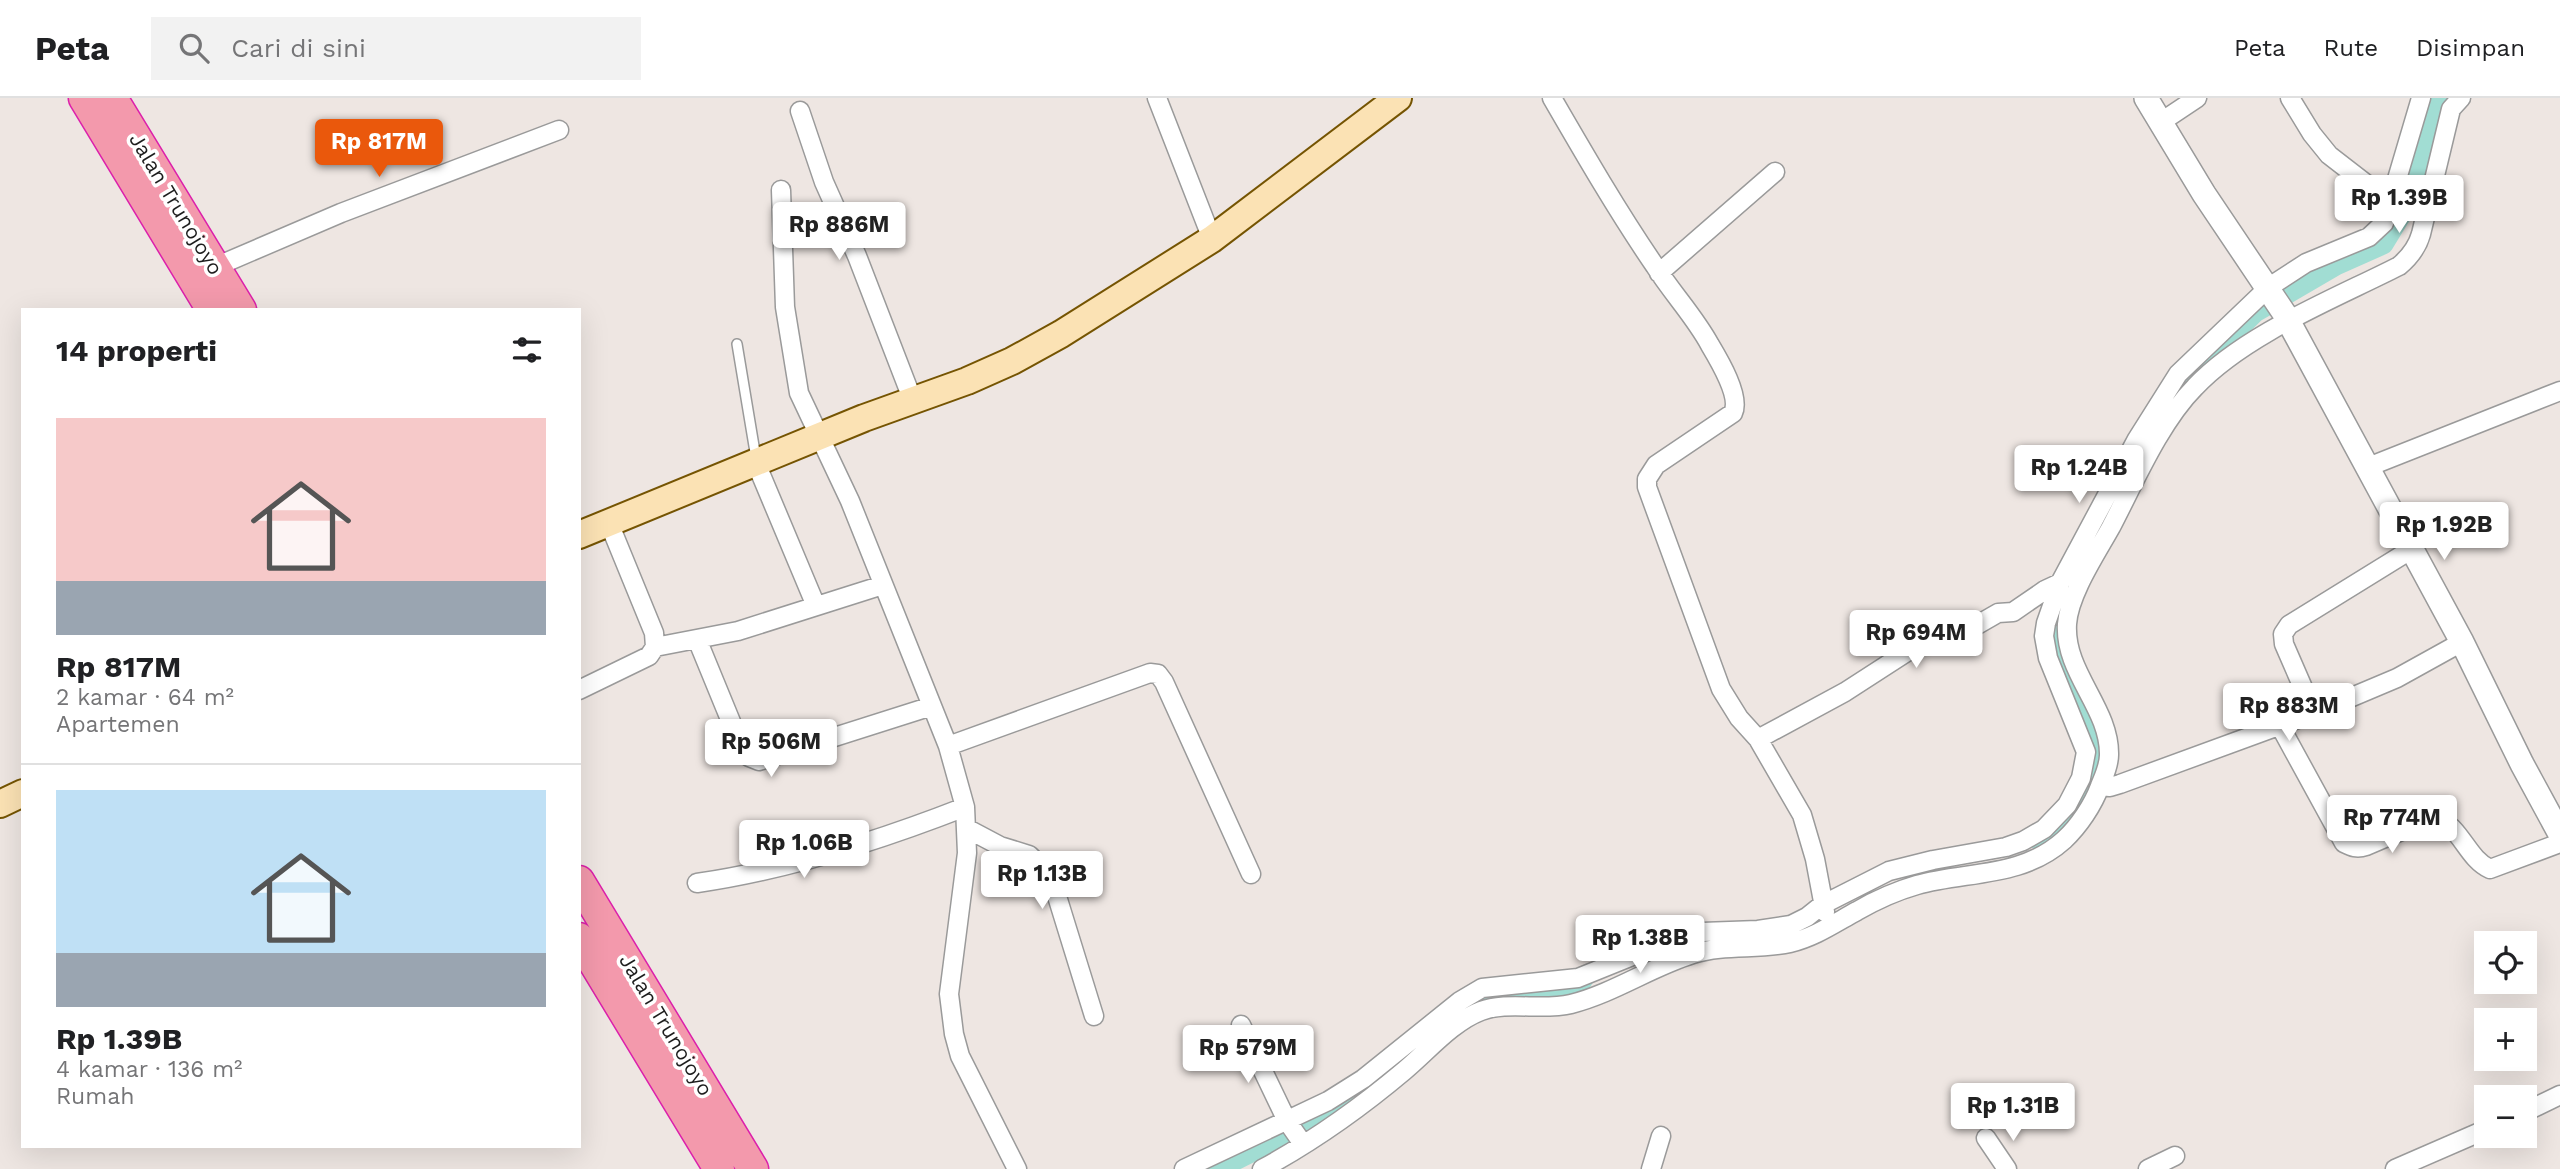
<!DOCTYPE html>
<html lang="id">
<meta charset="utf-8">
<style>
:root{--surface:#fff;--page:#f2f2f2;--text:#202124;--muted:#757577;--line:#e0e0e0;--accent:#ea580c}
body{margin:0;font-family:"Work Sans",sans-serif;background:var(--page);color:var(--text);height:100vh;display:flex;flex-direction:column;font-size:26px;white-space:nowrap}
*{box-sizing:border-box;margin:0}
p{font-size:23px;color:var(--muted)}
.icon{flex:none;width:38px;height:38px;fill:none;stroke:currentColor;stroke-width:2;stroke-linecap:round;stroke-linejoin:round}
.map{position:relative;flex:1;overflow:hidden}
.drawer{position:absolute;left:21px;top:210px;width:560px;height:840px;display:flex;flex-direction:column;background:var(--surface);border-radius:0px;box-shadow:0 7px 28px #0002}
.drawer>*{flex:none}
.tools{position:absolute;left:2474px;top:833px;display:grid;gap:14px}
.tools a{display:grid;place-items:center;width:63px;height:63px;border-radius:0px;background:var(--surface);box-shadow:0 7px 28px #0002;font-size:35px}
.price{position:absolute;translate:-50% -60px;padding:0 16px;border-radius:7px;background:#fff;color:#222;font-size:23px;line-height:46px;filter:drop-shadow(0 2px 4px #0008)}
.price::after{content:'';position:absolute;left:50%;top:42px;width:21px;height:16px;margin-left:-10px;background:inherit;clip-path:polygon(0 0,100% 0,50% 100%)}
.price.active{background:var(--accent);color:#fff}
ul{padding:0;list-style:none}
li{display:grid;align-content:center;gap:14px;height:371px;padding:0 35px}
li+li{border-top:2px solid var(--line)}
li span{display:grid;place-items:center;height:217px;border-radius:0px;color:#555}
li>.icon{margin-inline-start:auto}
span .icon{width:126px;height:126px;fill:#fffc;stroke-width:1}
li b{font-size:30px}
h2{display:flex;justify-content:space-between;align-items:center;height:84px;padding:0 35px;font-size:30px}
header{display:flex;align-items:center;gap:42px;box-sizing:border-box;height:98px;padding:0 35px;background:var(--surface);border-bottom:2px solid var(--line)}
header strong{font-size:33px}
nav{display:flex;gap:38px;margin-inline-start:auto;font-size:24px}
.search{width:490px;height:63px;background:var(--page);display:flex;align-items:center;gap:18px;box-sizing:border-box;padding:0 24px;border-radius:0px;color:var(--muted);font-size:26px}
.map>svg:first-child{display:block}
.lines{fill:none;stroke-linecap:round;stroke-linejoin:round}
.canal{stroke:#a1ddd3;stroke-width:21}
.service-casing{stroke:#9a9a9a;stroke-width:12}
.minor-casing{stroke:#9a9a9a;stroke-width:21}
.tertiary-casing{stroke:#9a9a9a;stroke-width:26}
.secondary-casing{stroke:#755402;stroke-width:30}
.trunk-casing{stroke:#dc20ab;stroke-width:33}
.service{stroke:#fff;stroke-width:9}
.minor{stroke:#fff;stroke-width:18}
.tertiary{stroke:#fff;stroke-width:23}
.secondary{stroke:#fbe2b4;stroke-width:26}
.trunk{stroke:#f399ac;stroke-width:30}
.labels{text-anchor:middle;stroke-width:7;stroke-linejoin:round;paint-order:stroke}
.street-label{font-size:21px;fill:#1d1d1d;stroke:#fff}
</style>
<header>
<strong>Peta</strong>
<div class="search"><svg class="icon" aria-label="search" viewBox="0 0 24 24"><circle cx="10" cy="10" r="6"/><path d="M15 15l6 6"/></svg>Cari di sini</div>
<nav><a>Peta</a><a>Rute</a><a>Disimpan</a></nav>
</header>
<div class="map">
<svg width="2560" height="1071" viewBox="0 0 2560 1071">
<rect width="100%" height="100%" fill="#eee6e2"/>
<g class="lines">
<path class="canal" d="M 2185,293 L 2218,250 L 2255,214 L 2336,167 L 2383,146 L 2411,100 L 2419,56 L 2434,4 L 2440,0
M 2038,741 L 2064,724 L 2082,704 L 2091,686 L 2097,653 L 2053,526 L 2062,501
M 1458,914 L 1470,904 L 1502,894 L 1544,896 L 1583,881
M 1217,1071 L 1331,1014 L 1364,988"/>
<defs>
<path id="service" d="M 737,246 L 756,360"/>
<path id="minor" d="M 1157,0 L 1212,141
M 1552,0 C 1585,57 1618,114 1655,168 C 1672,195 1695,219 1710,247 C 1719,262 1741,299 1733,315 L 1656,367 L 1647,381 L 1647,389 L 1721,591 L 1739,620 L 1758,641 L 1802,717 L 1815,761 L 1825,814
M 2290,0 L 2312,36 L 2329,57 L 2391,105
M 800,13 L 824,84 L 857,158 L 913,303
M 2161,24 L 2197,0
M 781,92 L 785,209 L 799,295 L 850,403 L 948,648 L 1150,575 L 1158,576 L 1164,584 L 1251,776
M 215,169 L 341,115 L 559,32
M 1659,175 L 1775,74
M 756,365 L 816,508
M 2368,369 L 2560,293
M 697,541 L 743,653 L 749,659 L 759,663 L 932,608
M 655,549 L 738,533 L 883,487
M 579,592 L 649,558 L 655,549 L 654,535 L 609,425
M 2314,615 L 2284,546 L 2283,536 L 2289,527 L 2412,451
M 2280,628 L 2344,745 C 2352,749 2357,751 2366,748 L 2434,719 C 2461,727 2466,760 2490,771 L 2560,745
M 1758,641 L 1845,594 L 1927,541 L 1938,537 L 1958,538 L 1998,515 L 2013,514 L 2045,492 L 2060,485
M 948,648 L 965,709 L 967,755 L 949,896 L 954,936 L 960,958 L 1017,1071
M 2100,688 L 2110,689 L 2120,686 L 2314,615 L 2397,580 L 2462,544
M 966,730 L 1000,748 L 1029,757 L 1047,774 L 1056,795 L 1094,918
M 697,785 C 788,772 878,743 965,709
M 1241,927 L 1287,1023 L 1303,1046
M 2525,1014 L 2560,997
M 1986,1040 L 2007,1071
M 1184,1071 L 1328,1003 L 1363,981 L 1460,903 L 1482,890 L 1578,880 L 1677,840 L 1702,834 L 1758,832 L 1791,827 L 1807,819 L 1822,807 L 1889,773 L 1933,762 L 2006,749 L 2023,743 L 2044,731 L 2067,707 L 2081,680 L 2086,654 L 2048,560 L 2044,538 L 2046,525 L 2060,485 L 2137,341 L 2178,276 L 2269,189 L 2306,165 L 2369,139 L 2384,125 L 2421,0
M 1262,1071 C 1312,1044 1360,1010 1404,973 C 1428,953 1452,924 1481,913 C 1507,903 1543,913 1571,906 C 1614,895 1651,869 1693,856 C 1724,846 1759,852 1790,845 C 1815,839 1835,825 1857,813 C 1876,802 1896,793 1917,787 C 1967,773 2022,780 2064,742 C 2079,728 2093,707 2100,688 C 2104,678 2109,668 2109,657 C 2110,610 2064,575 2067,526 C 2069,496 2096,456 2111,429 C 2134,385 2160,324 2195,289 C 2245,236 2334,201 2399,168 C 2410,159 2417,150 2421,136 L 2451,11 L 2461,0
M 1651,1071 L 1661,1038
M 2148,1071 L 2175,1058
M 2395,1071 L 2487,1031"/>
<path id="tertiary" d="M 2146,0 L 2204,96 L 2284,215 L 2462,544 L 2522,666 L 2560,736"/>
<path id="secondary" d="M 579,437 L 864,320 L 967,283 L 1012,263 L 1061,236 L 1212,141 L 1398,0
M 0,706 L 23,695"/>
<path id="trunk" d="M 84,0 L 212,212
M 112,0 L 241,212
M 579,783 L 753,1071
M 579,840 L 719,1071"/>
</defs>
<use href="#service" class="service-casing"/>
<use href="#minor" class="minor-casing"/>
<use href="#tertiary" class="tertiary-casing"/>
<use href="#secondary" class="secondary-casing"/>
<use href="#trunk" class="trunk-casing"/>
<use href="#service" class="service"/>
<use href="#minor" class="minor"/>
<use href="#tertiary" class="tertiary"/>
<use href="#secondary" class="secondary"/>
<use href="#trunk" class="trunk"/>
</g>
<g class="labels">
<g class="street-label">
<text transform="translate(176 106) rotate(59)" y="7">Jalan Trunojoyo</text>
<text transform="translate(666 927) rotate(59)" y="7">Jalan Trunojoyo</text>
</g>
</g>
</svg>
<div class="tools">
<a><svg class="icon" aria-label="locate" viewBox="0 0 24 24"><circle cx="12" cy="12" r="6"/><path d="M12 2v4M12 18v4M2 12h4M18 12h4"/></svg></a>
<a>+</a>
<a>−</a>
</div>
<b class="price active" style="left:379px;top:81px">Rp 817M</b>
<b class="price" style="left:2399px;top:137px">Rp 1.39B</b>
<b class="price" style="left:839px;top:164px">Rp 886M</b>
<b class="price" style="left:2079px;top:407px">Rp 1.24B</b>
<b class="price" style="left:2444px;top:464px">Rp 1.92B</b>
<b class="price" style="left:1916px;top:572px">Rp 694M</b>
<b class="price" style="left:2289px;top:645px">Rp 883M</b>
<b class="price" style="left:771px;top:681px">Rp 506M</b>
<b class="price" style="left:2392px;top:757px">Rp 774M</b>
<b class="price" style="left:804px;top:782px">Rp 1.06B</b>
<b class="price" style="left:1042px;top:813px">Rp 1.13B</b>
<b class="price" style="left:1640px;top:877px">Rp 1.38B</b>
<b class="price" style="left:1248px;top:987px">Rp 579M</b>
<b class="price" style="left:2013px;top:1045px">Rp 1.31B</b>
<section class="drawer">
<h2>14 properti<svg class="icon" aria-label="filters" viewBox="0 0 24 24"><path d="M4 7h16M4 17h16"/><circle cx="9" cy="7" r="2"/><circle cx="15" cy="17" r="2"/></svg></h2>
<ul>
<li><span style="background:linear-gradient(#f6c9c9 75%,#9aa5b1 0)"><svg class="icon" aria-label="home" viewBox="0 0 24 24"><path d="M3 11l9-7 9 7M6 9v11h12V9"/></svg></span><div><b>Rp 817M</b><p>2 kamar · 64 m²</p><p>Apartemen</p></div></li>
<li><span style="background:linear-gradient(#bfe0f5 75%,#9aa5b1 0)"><svg class="icon" aria-label="home" viewBox="0 0 24 24"><path d="M3 11l9-7 9 7M6 9v11h12V9"/></svg></span><div><b>Rp 1.39B</b><p>4 kamar · 136 m²</p><p>Rumah</p></div></li>
</ul>
</section>
</div>
